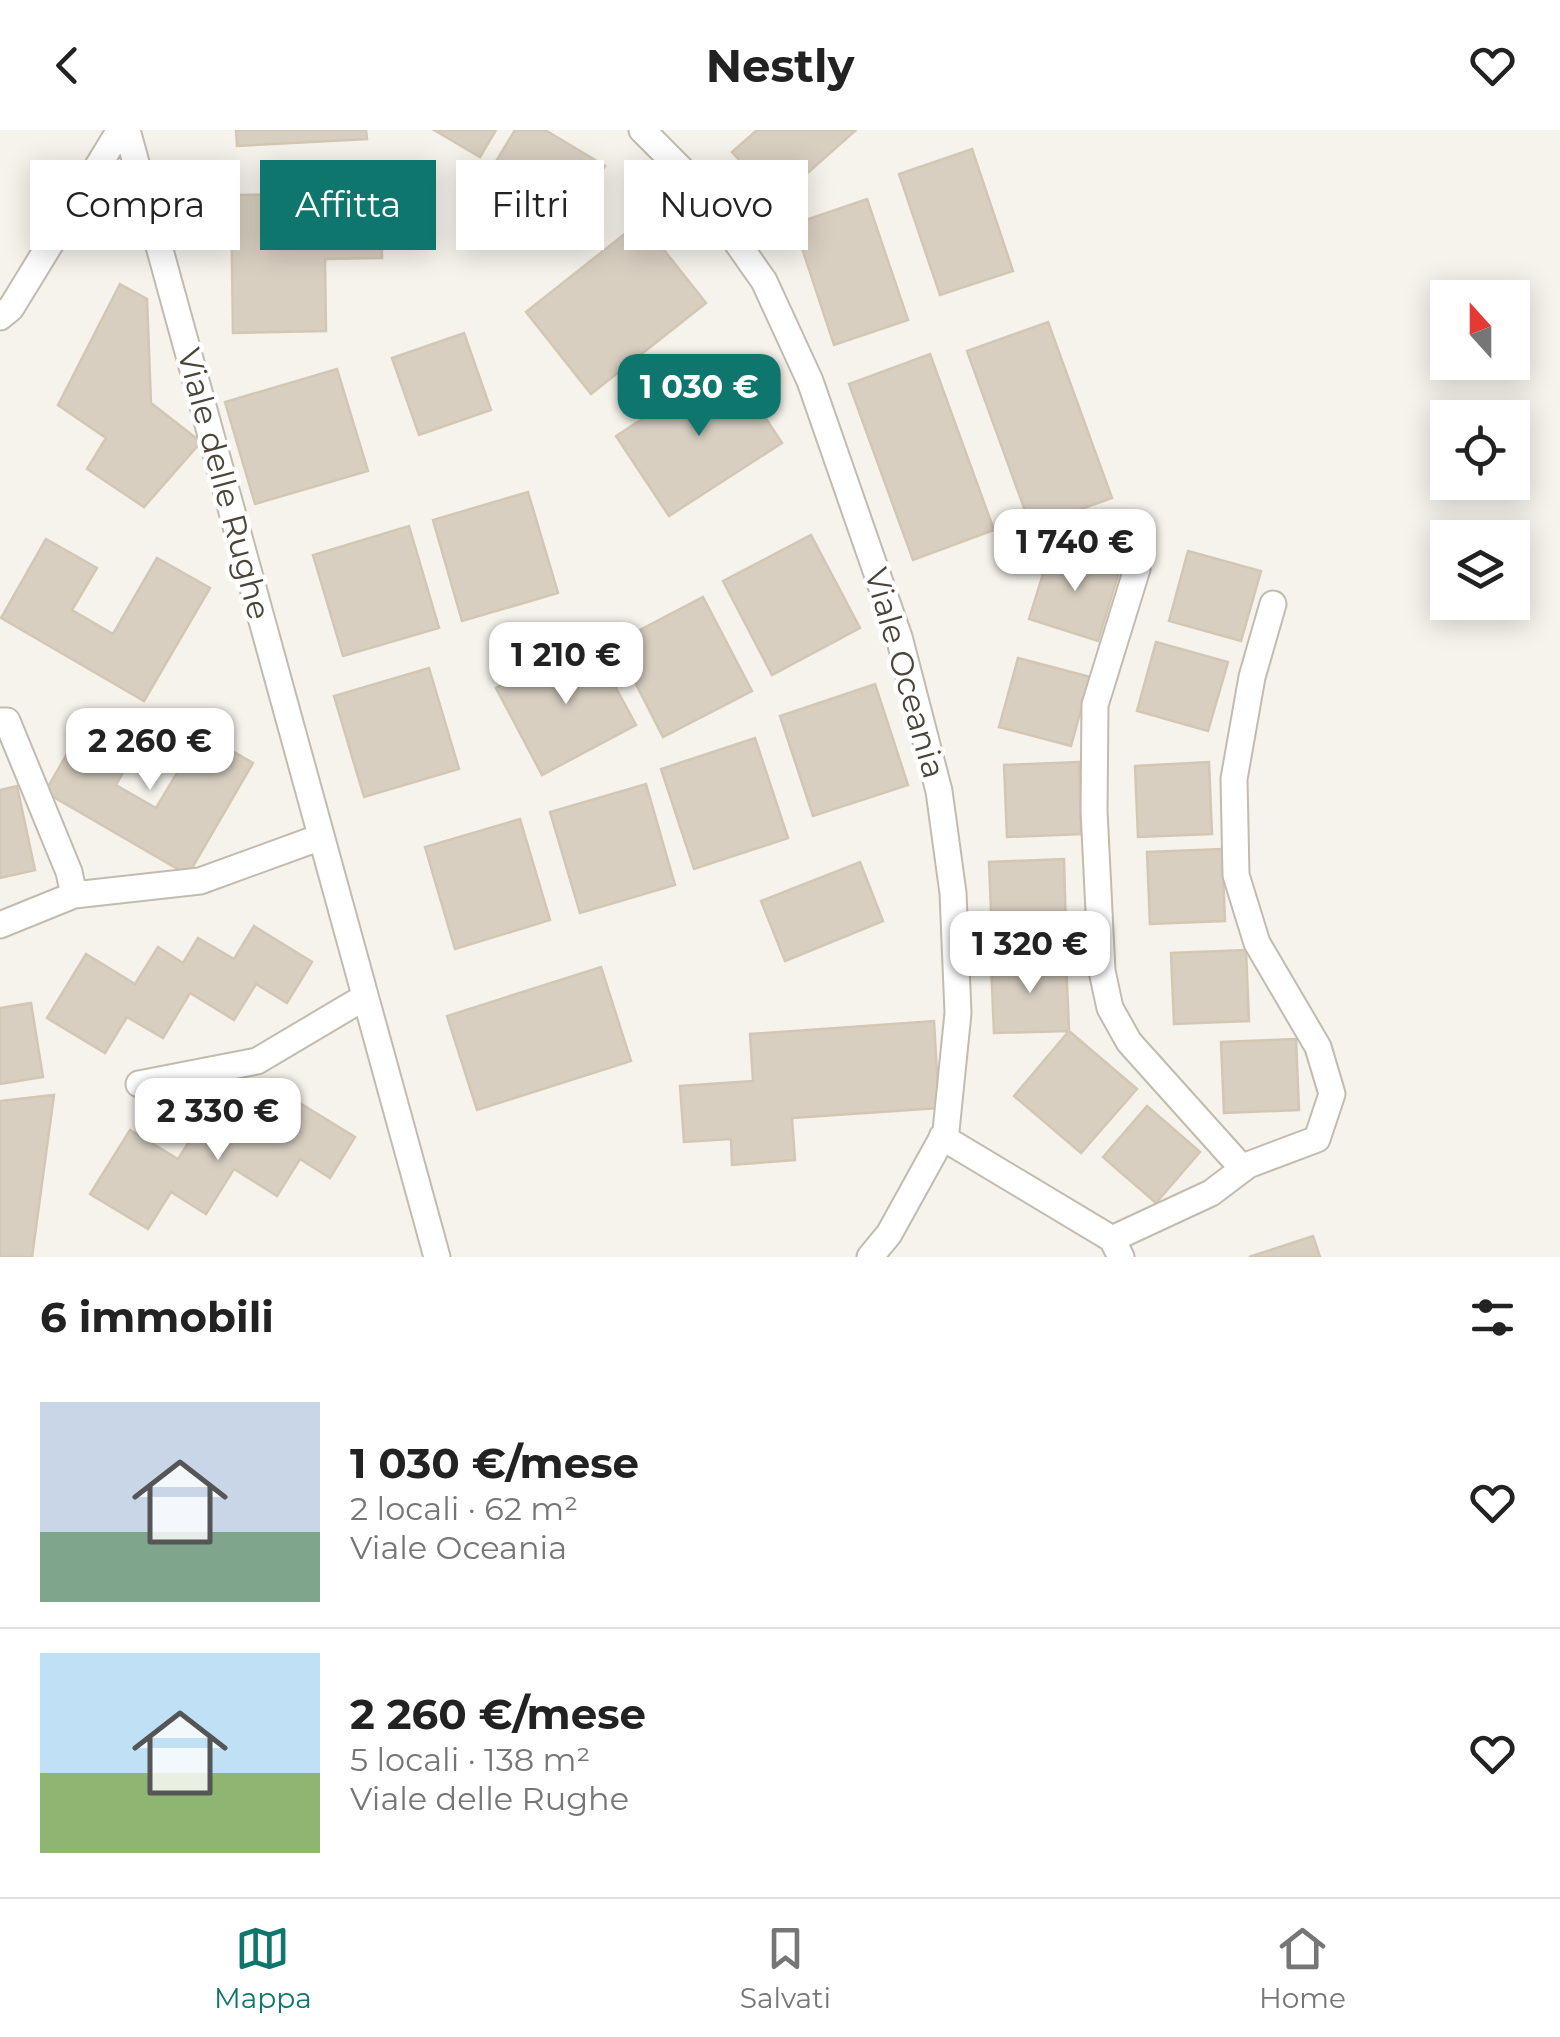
<!DOCTYPE html>
<html lang="it">
<meta charset="utf-8">
<style>
:root{--surface:#fff;--page:#f6f6f6;--text:#222;--muted:#767676;--line:#e0e0e0;--accent:#0f766e}
body{margin:0;font-family:Montserrat,sans-serif;background:var(--page);color:var(--text);height:100vh;display:flex;flex-direction:column;font-size:38px;white-space:nowrap}
*{box-sizing:border-box;margin:0}
p{font-size:32px;color:var(--muted)}
.icon{flex:none;width:55px;height:55px;fill:none;stroke:currentColor;stroke-width:2;stroke-linecap:round;stroke-linejoin:round}
.map{position:relative;height:1127px;overflow:hidden}
.drawer{display:flex;flex-direction:column;background:var(--surface);flex:1}
.drawer>*{flex:none}
.hud{position:absolute;left:30px;top:30px;width:1000px;height:90px;display:flex;gap:20px}
.needle{width:65px;rotate:339deg}
.controls{position:absolute;left:1430px;top:150px;display:grid;gap:20px}
.controls a{display:grid;place-items:center;width:100px;height:100px;border-radius:0px;background:var(--surface);box-shadow:0 5px 25px #0003;font-size:50px}
.price{position:absolute;translate:-50% -85px;padding:0 22px;border-radius:20px;background:#fff;color:#222;font-size:32px;line-height:65px;filter:drop-shadow(0 2px 5px #0008)}
.price::after{content:'';position:absolute;left:50%;top:60px;width:30px;height:22px;margin-left:-15px;background:inherit;clip-path:polygon(0 0,100% 0,50% 100%)}
.price.on{background:var(--accent);color:#fff}
ul{padding:0;list-style:none}
li{display:flex;align-items:center;gap:30px;height:250px;padding:0 40px}
li+li{border-top:2px solid var(--line)}
li span{display:grid;place-items:center;flex:none;width:280px;height:200px;border-radius:0px;color:#555}
li>.icon{margin-inline-start:auto}
span .icon{width:120px;height:120px;fill:#fffc;stroke-width:1}
li b{font-size:42px}
h2{display:flex;justify-content:space-between;align-items:center;height:120px;padding:0 40px;font-size:42px}
.pill{padding:0 35px;border-radius:0px;background:var(--surface);box-shadow:0 5px 25px #0003;font-size:35px;line-height:90px}
.pill.on{background:var(--accent);color:#fff}
header{display:flex;justify-content:space-between;align-items:center;height:130px;padding:0 40px;background:var(--surface);font-size:45px;font-weight:700}
.tabs{display:flex;justify-content:space-around;align-items:center;height:140px;border-top:2px solid var(--line);background:var(--surface);font-size:28px;color:var(--muted)}
.tabs a{display:grid;justify-items:center;gap:5px}
.tabs .on{color:var(--accent)}
.map>svg:first-child{display:block}
.building{fill:#d8cfc1;stroke:#d3c7b4;stroke-width:2.5}
.lines{fill:none;stroke-linecap:round;stroke-linejoin:round}
.minor-casing{stroke:#c2bbae;stroke-width:29}
.minor{stroke:#fff;stroke-width:25}
.labels{text-anchor:middle;stroke-width:9;stroke-linejoin:round;paint-order:stroke}
.street-label{font-size:32px;fill:#4b4439;stroke:#fff}
</style>
<header><svg class="icon" aria-label="back" viewBox="0 0 24 24"><path d="M15 5l-7 7 7 7"/></svg>Nestly<svg class="icon" aria-label="heart" viewBox="0 0 24 24"><path d="M12 20l-8-8c-3-5 5-10 8-4 3-6 11-1 8 4z"/></svg></header>
<div class="map">
<svg width="1560" height="1127" viewBox="0 0 1560 1127">
<rect width="100%" height="100%" fill="#f6f3ec"/>
<path class="building" d="M 236,0 L 366,0 L 367,9 L 237,16 Z
M 434,0 L 496,0 L 480,27 Z
M 515,0 L 545,0 L 605,36 L 575,87 L 492,38 Z
M 757,0 L 856,0 L 776,71 L 732,22 Z
M 972,19 L 1013,141 L 940,165 L 899,44 Z
M 381,63 L 382,128 L 325,129 L 326,201 L 233,203 L 231,65 Z
M 867,69 L 908,190 L 834,215 L 794,94 Z
M 641,91 L 706,173 L 591,264 L 526,182 Z
M 120,154 L 147,169 L 151,273 L 201,312 L 144,377 L 87,339 L 106,308 L 58,275 Z
M 1048,192 L 1112,368 L 1031,397 L 967,221 Z
M 464,203 L 491,280 L 419,305 L 392,228 Z
M 930,224 L 994,400 L 913,430 L 849,254 Z
M 729,232 L 782,313 L 669,386 L 616,306 Z
M 337,239 L 368,341 L 255,374 L 225,272 Z
M 528,362 L 558,463 L 462,491 L 433,390 Z
M 409,396 L 439,498 L 343,526 L 313,425 Z
M 811,405 L 860,498 L 772,545 L 723,451 Z
M 46,409 L 97,438 L 72,480 L 113,504 L 157,428 L 210,458 L 144,571 L 1,488 Z
M 1051,418 L 1120,439 L 1098,511 L 1029,489 Z
M 1188,421 L 1261,441 L 1241,511 L 1169,491 Z
M 703,467 L 752,561 L 663,607 L 615,513 Z
M 589,508 L 636,595 L 542,645 L 496,558 Z
M 1156,512 L 1228,532 L 1208,601 L 1137,581 Z
M 1018,528 L 1090,547 L 1071,616 L 999,597 Z
M 429,538 L 459,639 L 364,667 L 334,566 Z
M 875,554 L 908,655 L 813,686 L 780,586 Z
M 90,584 L 140,613 L 116,655 L 156,678 L 201,603 L 253,633 L 188,745 L 45,662 Z
M 755,608 L 788,708 L 694,739 L 661,639 Z
M 1079,632 L 1081,704 L 1007,707 L 1004,635 Z
M 1209,632 L 1212,704 L 1138,707 L 1135,636 Z
M 646,654 L 675,755 L 580,783 L 550,682 Z
M 17,656 L 35,740 L 0,748 L 0,660 Z
M 520,689 L 550,790 L 455,819 L 425,717 Z
M 1222,719 L 1225,791 L 1150,794 L 1147,722 Z
M 1064,729 L 1066,801 L 992,804 L 989,732 Z
M 860,732 L 883,791 L 785,831 L 761,771 Z
M 254,796 L 312,832 L 287,873 L 256,854 L 234,890 L 190,863 L 163,908 L 127,887 L 105,923 L 47,888 L 86,824 L 135,854 L 158,817 L 183,833 L 198,808 L 234,829 Z
M 1246,820 L 1249,891 L 1174,894 L 1171,823 Z
M 1066,829 L 1069,901 L 994,903 L 991,832 Z
M 601,837 L 631,931 L 477,980 L 447,886 Z
M 31,873 L 43,947 L 0,954 L 0,878 Z
M 934,891 L 939,978 L 792,988 L 795,1030 L 732,1035 L 731,1009 L 684,1012 L 680,956 L 753,951 L 750,904 Z
M 1069,901 L 1137,959 L 1081,1023 L 1014,966 Z
M 1296,909 L 1299,980 L 1224,983 L 1221,912 Z
M 54,965 L 32,1127 L 0,1127 L 0,971 Z
M 298,972 L 355,1007 L 330,1048 L 300,1029 L 277,1066 L 234,1039 L 206,1084 L 171,1062 L 148,1099 L 90,1064 L 130,1000 L 178,1029 L 201,993 L 226,1008 L 242,983 L 277,1005 Z
M 1147,976 L 1200,1022 L 1156,1073 L 1103,1027 Z
M 1313,1106 L 1320,1127 L 1249,1127 Z"/>
<g class="lines">
<defs>
<path id="minor" d="M 127,0 L 437,1127
M 642,0 L 695,53 L 764,151 L 810,251 L 899,507 L 939,661 L 953,763 L 958,883 L 946,1001 L 889,1104 L 870,1127
M 0,187 L 11,178 L 120,0
M 1137,439 L 1095,575 L 1094,681 L 1102,841 L 1110,878 L 1129,912 L 1243,1039
M 0,591 L 7,591 L 69,742 L 74,765
M 0,795 L 74,765 L 200,751 L 321,707
M 139,954 L 257,931 L 365,867
M 942,1007 L 1112,1109 L 1121,1127
M 1112,1109 L 1211,1063 L 1248,1035 L 1317,1009 L 1332,964 L 1318,917 L 1257,813 L 1236,745 L 1234,649 L 1252,547 L 1273,474"/>
</defs>
<use href="#minor" class="minor-casing"/>
<use href="#minor" class="minor"/>
</g>
<g class="labels">
<g class="street-label">
<text transform="translate(224 354) rotate(75)" y="11">Viale delle Rughe</text>
<text transform="translate(905 543) rotate(74)" y="11">Viale Oceania</text>
</g>
</g>
</svg>
<div class="controls">
<a><svg class="needle" viewBox="-14 -14 28 28"><path d="M0-13l5 13h-10z" fill="#e53935"/><path d="M0 13l5-13h-10z" fill="#767676"/></svg></a>
<a><svg class="icon" aria-label="locate" viewBox="0 0 24 24"><circle cx="12" cy="12" r="6"/><path d="M12 2v4M12 18v4M2 12h4M18 12h4"/></svg></a>
<a><svg class="icon" aria-label="layers" viewBox="0 0 24 24"><path d="M12 4l9 5-9 5-9-5zM3 14l9 5 9-5"/></svg></a>
</div>
<b class="price on" style="left:699px;top:309px">1 030 €</b>
<b class="price" style="left:1075px;top:464px">1 740 €</b>
<b class="price" style="left:566px;top:577px">1 210 €</b>
<b class="price" style="left:150px;top:663px">2 260 €</b>
<b class="price" style="left:1030px;top:866px">1 320 €</b>
<b class="price" style="left:218px;top:1033px">2 330 €</b>
<div class="hud">
<a class="pill">Compra</a>
<a class="pill on">Affitta</a>
<a class="pill">Filtri</a>
<a class="pill">Nuovo</a>
</div>
</div>
<section class="drawer">
<h2>6 immobili<svg class="icon" aria-label="filters" viewBox="0 0 24 24"><path d="M4 7h16M4 17h16"/><circle cx="9" cy="7" r="2"/><circle cx="15" cy="17" r="2"/></svg></h2>
<ul>
<li><span style="background:linear-gradient(#c9d6e8 65%,#7fa58c 0)"><svg class="icon" aria-label="home" viewBox="0 0 24 24"><path d="M3 11l9-7 9 7M6 9v11h12V9"/></svg></span><div><b>1 030 €/mese</b><p>2 locali · 62 m²</p><p>Viale Oceania</p></div><svg class="icon" aria-label="heart" viewBox="0 0 24 24"><path d="M12 20l-8-8c-3-5 5-10 8-4 3-6 11-1 8 4z"/></svg></li>
<li><span style="background:linear-gradient(#bfe0f5 60%,#8fb573 0)"><svg class="icon" aria-label="home" viewBox="0 0 24 24"><path d="M3 11l9-7 9 7M6 9v11h12V9"/></svg></span><div><b>2 260 €/mese</b><p>5 locali · 138 m²</p><p>Viale delle Rughe</p></div><svg class="icon" aria-label="heart" viewBox="0 0 24 24"><path d="M12 20l-8-8c-3-5 5-10 8-4 3-6 11-1 8 4z"/></svg></li>
</ul>
</section>
<nav class="tabs">
<a class="on"><svg class="icon" aria-label="map" viewBox="0 0 24 24"><path d="M3 6l6-2 6 2 6-2v14l-6 2-6-2-6 2zM9 4v14M15 6v14"/></svg>Mappa</a>
<a><svg class="icon" aria-label="saved" viewBox="0 0 24 24"><path d="M7 4h10v16l-5-4-5 4z"/></svg>Salvati</a>
<a><svg class="icon" aria-label="home" viewBox="0 0 24 24"><path d="M3 11l9-7 9 7M6 9v11h12V9"/></svg>Home</a>
</nav>
